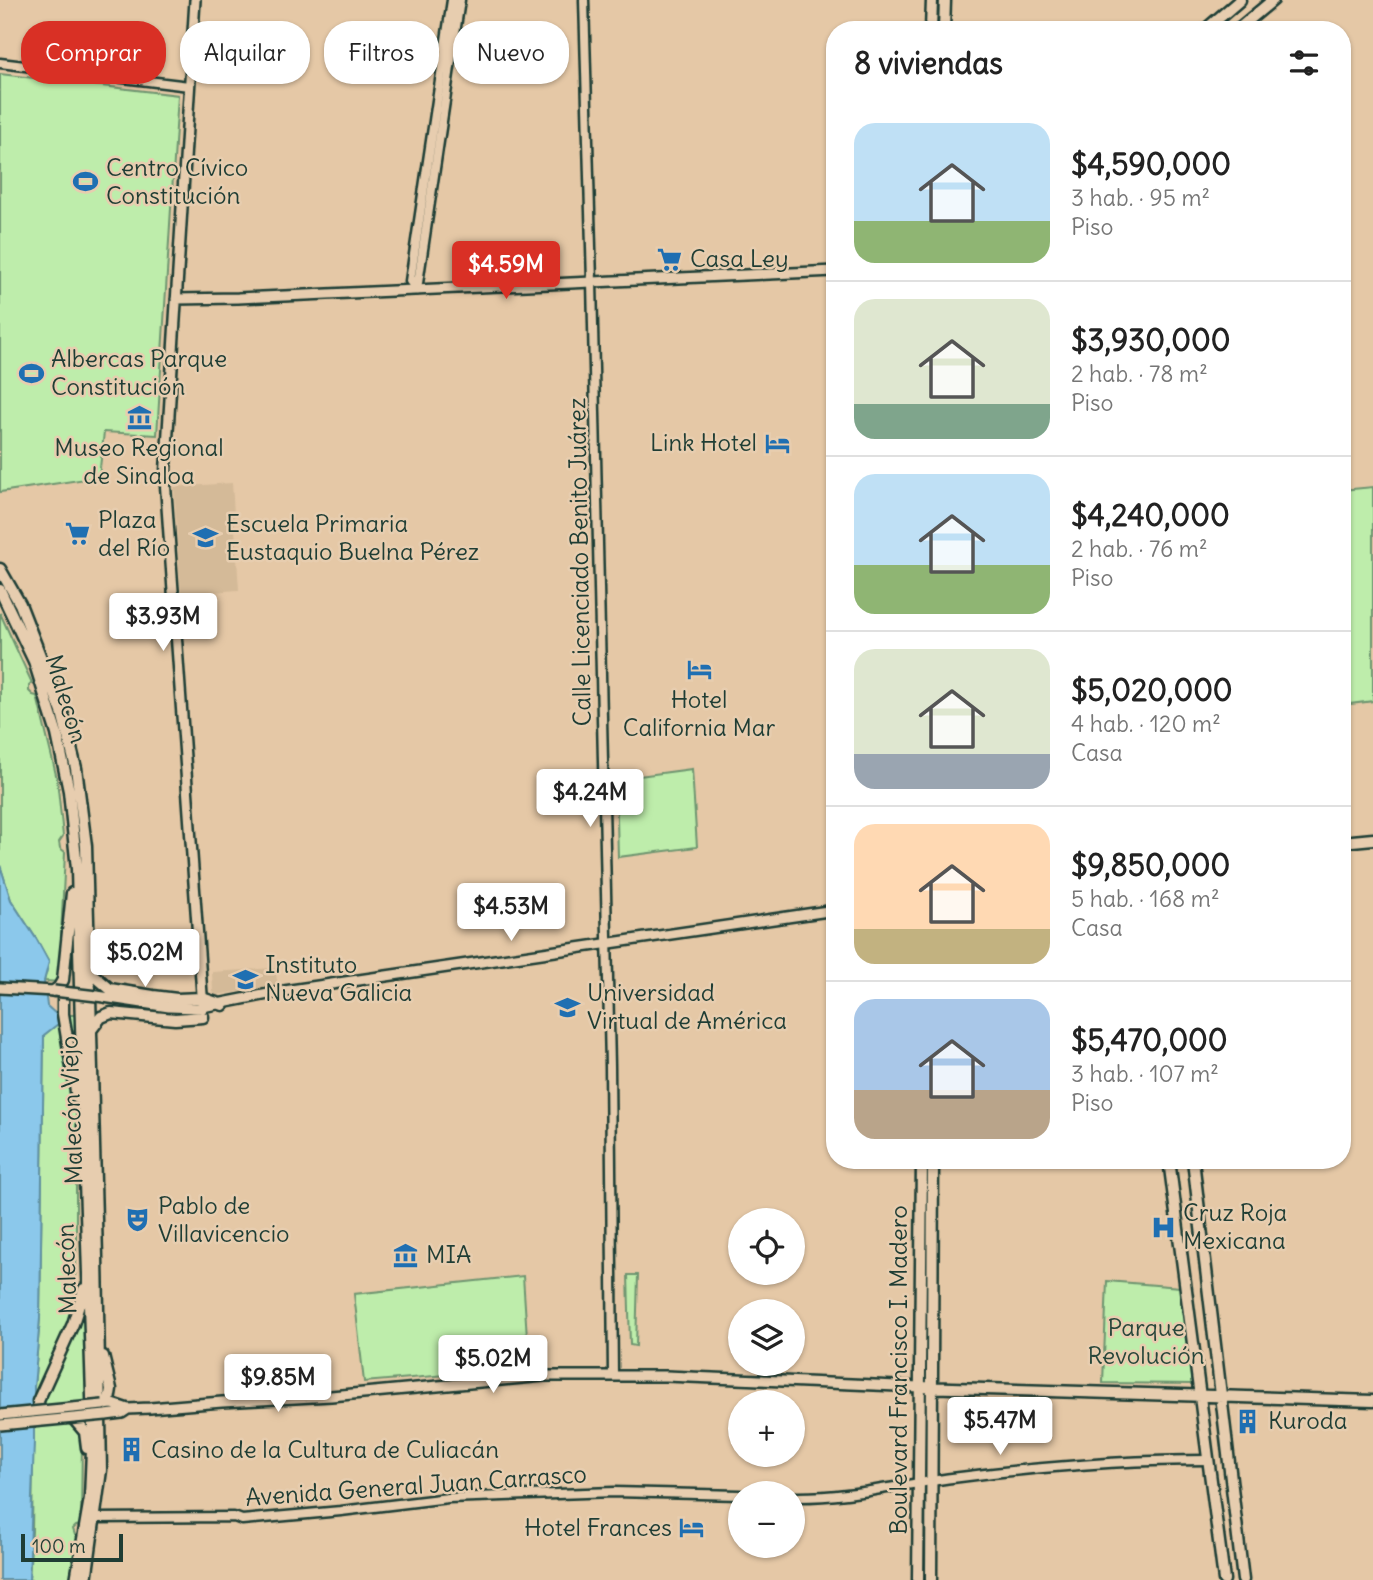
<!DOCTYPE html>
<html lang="es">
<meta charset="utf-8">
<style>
:root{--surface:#fff;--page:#f2f2f2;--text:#222;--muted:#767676;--line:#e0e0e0;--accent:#d93025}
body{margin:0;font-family:Delius,sans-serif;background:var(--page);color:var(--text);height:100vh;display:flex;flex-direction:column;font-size:26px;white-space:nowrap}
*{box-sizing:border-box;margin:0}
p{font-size:23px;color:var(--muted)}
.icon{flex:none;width:38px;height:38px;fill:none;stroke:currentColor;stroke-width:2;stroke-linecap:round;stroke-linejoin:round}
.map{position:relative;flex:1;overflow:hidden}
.details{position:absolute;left:826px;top:21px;width:525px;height:1148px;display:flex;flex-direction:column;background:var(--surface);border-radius:28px;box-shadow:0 2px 5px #0004}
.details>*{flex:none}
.banner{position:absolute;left:21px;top:21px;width:665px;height:63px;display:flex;gap:14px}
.fabs{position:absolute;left:728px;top:1208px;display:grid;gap:14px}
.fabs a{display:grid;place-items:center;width:77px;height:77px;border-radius:50%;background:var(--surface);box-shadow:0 2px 5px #0004;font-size:35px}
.scale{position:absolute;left:21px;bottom:18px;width:102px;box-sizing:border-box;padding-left:7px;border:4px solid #1f3d34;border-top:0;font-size:19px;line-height:24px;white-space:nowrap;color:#1f3d34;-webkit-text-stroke:5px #e7cdaf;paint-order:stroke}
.price{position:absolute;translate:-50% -60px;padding:0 16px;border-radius:7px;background:#fff;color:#222;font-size:23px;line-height:46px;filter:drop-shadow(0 2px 4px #0008)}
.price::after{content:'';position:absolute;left:50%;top:42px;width:21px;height:16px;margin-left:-10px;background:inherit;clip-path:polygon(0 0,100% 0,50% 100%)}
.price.active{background:var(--accent);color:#fff}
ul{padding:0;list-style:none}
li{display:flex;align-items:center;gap:21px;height:175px;padding:0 28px}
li+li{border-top:2px solid var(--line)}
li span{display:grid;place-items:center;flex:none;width:196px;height:140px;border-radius:21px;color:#555}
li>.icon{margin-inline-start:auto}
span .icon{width:84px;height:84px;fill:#fffc;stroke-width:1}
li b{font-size:30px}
h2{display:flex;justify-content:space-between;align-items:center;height:84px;padding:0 28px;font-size:30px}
.tag{padding:0 24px;border-radius:28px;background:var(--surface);box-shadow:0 2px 5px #0004;font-size:24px;line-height:63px}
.tag.active{background:var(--accent);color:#fff}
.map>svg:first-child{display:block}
.built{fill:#d4ba98}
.green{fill:#beedab;stroke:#6e9570;stroke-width:2}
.water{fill:#8bc8eb;stroke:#6090a2;stroke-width:2}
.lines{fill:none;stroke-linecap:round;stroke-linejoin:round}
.tertiary-casing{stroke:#1f3d34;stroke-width:13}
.secondary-casing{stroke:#1f3d34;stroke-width:14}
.primary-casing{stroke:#1f3d34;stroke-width:15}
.tertiary{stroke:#e7cdaf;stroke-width:8}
.secondary{stroke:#e7cdaf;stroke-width:9}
.primary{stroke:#e7cdaf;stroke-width:10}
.secondary-bridge-casing{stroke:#1f3d34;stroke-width:14;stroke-linecap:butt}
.secondary-bridge{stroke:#e7cdaf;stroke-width:9}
.labels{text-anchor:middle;stroke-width:5;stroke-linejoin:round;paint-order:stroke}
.poi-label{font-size:24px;fill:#1f3d34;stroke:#e7cdaf;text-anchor:start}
.street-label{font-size:24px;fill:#1f3d34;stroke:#e7cdaf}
.park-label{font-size:24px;fill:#27463a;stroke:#e7cdaf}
</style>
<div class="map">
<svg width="1373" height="1580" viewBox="0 0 1373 1580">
<rect width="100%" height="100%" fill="#e5c8a6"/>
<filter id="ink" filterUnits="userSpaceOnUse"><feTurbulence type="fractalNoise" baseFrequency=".0143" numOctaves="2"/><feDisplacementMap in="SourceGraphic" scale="14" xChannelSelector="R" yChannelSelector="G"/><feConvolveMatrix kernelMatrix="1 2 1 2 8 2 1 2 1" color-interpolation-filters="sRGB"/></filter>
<g filter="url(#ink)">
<path class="built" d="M 232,483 L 239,590 L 181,594 L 174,487 Z
M 275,968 L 278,986 L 216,995 L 213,992 L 212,972 Z"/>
<path class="green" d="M 0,74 L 178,95 L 157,435 L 104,432 L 99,477 L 0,492 Z
M 1373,487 L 1373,701 L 1342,705 L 1342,490 Z
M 0,613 L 32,683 L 29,686 L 29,691 L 33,695 L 37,696 L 57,779 L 63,836 L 59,842 L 60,848 L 65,852 L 61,937 L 62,982 L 44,981 L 49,962 L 37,940 L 11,900 L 0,865 Z
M 692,769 L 697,847 L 618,857 L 616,779 Z
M 57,1015 L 76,1015 L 76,1294 L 85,1309 L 91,1433 L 82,1438 L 81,1525 L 76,1526 L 73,1529 L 75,1535 L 78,1537 L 73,1580 L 29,1580 L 32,1532 L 34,1387 L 40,1318 L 44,1035 L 57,1024 Z
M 628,1275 L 638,1275 L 636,1346 L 630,1345 Z
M 523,1276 L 529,1368 L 364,1382 L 354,1294 Z
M 1107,1281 L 1180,1287 L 1194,1384 L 1103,1383 Z"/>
<path class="water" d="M 0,865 L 11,900 L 37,940 L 49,962 L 44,981 L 47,1006 L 57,1015 L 58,1024 L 44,1035 L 40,1318 L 34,1387 L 34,1441 L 29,1580 L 0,1580 Z"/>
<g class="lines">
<defs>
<path id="tertiary" d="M 584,0 L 592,282 L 610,1066 L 613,1375
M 0,63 L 189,86
M 417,290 L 410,281 L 452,0
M 417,290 L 460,0
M 793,1497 C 846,1498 899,1485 952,1478 C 1037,1467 1123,1460 1209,1460
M 95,1518 L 234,1517 L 242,1520 L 341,1511 L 448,1498 L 614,1492 L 740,1495"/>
<path id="secondary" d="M 195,0 L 165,479 L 203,1008
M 176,299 L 238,298 L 835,271
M 0,988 L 54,991
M 97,996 L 169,1007 L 197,1008 L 284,991 L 835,910
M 103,1405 L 113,1404 L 128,1409 L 150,1408 L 222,1402 L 331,1396 L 544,1376 L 666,1376 L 920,1387
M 106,1415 L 122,1413 L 128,1409"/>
<path id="primary" d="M 931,30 L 932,0
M 944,30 L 945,0
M 1205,30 L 1240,0
M 1237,30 L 1273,0
M 0,569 L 20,604 L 62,712 L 76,768 L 86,846 L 97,1257 L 101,1470 L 86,1580
M 0,590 L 34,661 L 57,734 L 69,791 L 77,869 L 85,1182 L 93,1426 L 90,1498 L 76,1580
M 1342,842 L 1373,839
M 90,972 L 110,989 L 153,996 L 177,999 L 202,998 L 223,1005
M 54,991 L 59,987 L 63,980 L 72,893
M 63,991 L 63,1014 L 77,1098
M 91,1030 L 101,1017 L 111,1013 L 175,1019 L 203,1017
M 1169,1160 L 1224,1580
M 1193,1160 L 1243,1580
M 103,1356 L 111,1389 L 109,1401 L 105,1405
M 920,1387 L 1373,1401
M 39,1412 L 38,1401 L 73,1324 L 84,1289
M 73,1418 L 85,1432 L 87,1448
M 918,1580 L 922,1160
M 931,1580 L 933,1160"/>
</defs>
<use href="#tertiary" class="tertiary-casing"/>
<use href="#secondary" class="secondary-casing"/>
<use href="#primary" class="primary-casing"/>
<use href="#tertiary" class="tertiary"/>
<use href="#secondary" class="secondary"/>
<use href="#primary" class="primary"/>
<defs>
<path id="secondary-bridge" d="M 54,991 L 97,996
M 0,1415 L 103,1405
M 0,1425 L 106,1415"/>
</defs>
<use href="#secondary-bridge" class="secondary-bridge-casing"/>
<use href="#secondary-bridge" class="secondary-bridge"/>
</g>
</g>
<defs>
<symbol id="stadium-bare" viewBox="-9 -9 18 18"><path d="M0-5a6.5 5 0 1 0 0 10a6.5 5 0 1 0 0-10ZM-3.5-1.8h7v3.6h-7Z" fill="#1f6fb2" stroke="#e7cdaf" stroke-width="2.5" paint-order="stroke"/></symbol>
<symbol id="supermarket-bare" viewBox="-9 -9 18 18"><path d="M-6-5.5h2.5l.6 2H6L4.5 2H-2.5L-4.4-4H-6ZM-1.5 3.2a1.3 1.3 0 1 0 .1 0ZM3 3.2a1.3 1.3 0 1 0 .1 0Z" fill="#1f6fb2" stroke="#e7cdaf" stroke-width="2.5" paint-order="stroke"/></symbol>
<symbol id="museum-bare" viewBox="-9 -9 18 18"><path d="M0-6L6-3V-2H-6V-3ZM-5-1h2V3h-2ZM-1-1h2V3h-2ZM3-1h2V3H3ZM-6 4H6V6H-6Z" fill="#1f6fb2" stroke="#e7cdaf" stroke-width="2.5" paint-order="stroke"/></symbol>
<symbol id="hotel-bare" viewBox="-9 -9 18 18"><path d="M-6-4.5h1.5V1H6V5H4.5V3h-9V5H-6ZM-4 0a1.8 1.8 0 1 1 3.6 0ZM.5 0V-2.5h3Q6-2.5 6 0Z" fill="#1f6fb2" stroke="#e7cdaf" stroke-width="2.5" paint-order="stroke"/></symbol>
<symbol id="school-bare" viewBox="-9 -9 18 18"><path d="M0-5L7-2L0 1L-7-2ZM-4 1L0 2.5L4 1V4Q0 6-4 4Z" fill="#1f6fb2" stroke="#e7cdaf" stroke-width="2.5" paint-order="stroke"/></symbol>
<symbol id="university-bare" viewBox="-9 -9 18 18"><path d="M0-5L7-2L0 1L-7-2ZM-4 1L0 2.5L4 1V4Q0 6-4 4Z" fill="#1f6fb2" stroke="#e7cdaf" stroke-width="2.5" paint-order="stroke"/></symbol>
<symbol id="theatre-bare" viewBox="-9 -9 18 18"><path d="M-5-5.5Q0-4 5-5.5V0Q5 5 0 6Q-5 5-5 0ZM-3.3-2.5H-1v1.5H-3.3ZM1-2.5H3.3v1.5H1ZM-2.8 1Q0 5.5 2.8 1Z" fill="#1f6fb2" stroke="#e7cdaf" stroke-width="2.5" paint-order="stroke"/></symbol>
<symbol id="hospital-bare" viewBox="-9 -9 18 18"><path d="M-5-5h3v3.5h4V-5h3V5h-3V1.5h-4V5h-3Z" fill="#1f6fb2" stroke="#e7cdaf" stroke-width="2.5" paint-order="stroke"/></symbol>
<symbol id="building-bare" viewBox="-9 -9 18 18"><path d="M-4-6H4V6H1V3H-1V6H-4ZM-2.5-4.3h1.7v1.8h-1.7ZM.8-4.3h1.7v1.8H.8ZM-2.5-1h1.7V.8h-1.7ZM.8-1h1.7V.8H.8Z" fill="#1f6fb2" stroke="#e7cdaf" stroke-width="2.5" paint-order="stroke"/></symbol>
</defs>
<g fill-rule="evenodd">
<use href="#stadium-bare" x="68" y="164" width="35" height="35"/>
<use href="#supermarket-bare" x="652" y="242" width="35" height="35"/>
<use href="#stadium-bare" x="14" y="356" width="35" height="35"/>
<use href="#museum-bare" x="122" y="400" width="35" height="35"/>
<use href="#hotel-bare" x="760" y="426" width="35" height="35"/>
<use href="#supermarket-bare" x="60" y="516" width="35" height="35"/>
<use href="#school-bare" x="188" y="520" width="35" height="35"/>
<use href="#hotel-bare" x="682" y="652" width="35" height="35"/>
<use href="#university-bare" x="228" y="962" width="35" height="35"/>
<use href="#university-bare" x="550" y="990" width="35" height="35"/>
<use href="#theatre-bare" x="120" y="1202" width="35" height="35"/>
<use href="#hospital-bare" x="1146" y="1210" width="35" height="35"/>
<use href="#museum-bare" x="388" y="1238" width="35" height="35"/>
<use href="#building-bare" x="1230" y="1404" width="35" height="35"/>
<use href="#building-bare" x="114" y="1432" width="35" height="35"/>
<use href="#hotel-bare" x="674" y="1510" width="35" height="35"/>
</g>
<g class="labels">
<g class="poi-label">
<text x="106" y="176">Centro Cívico<tspan x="106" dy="28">Constitución</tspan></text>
<text x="690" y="267">Casa Ley</text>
<text x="51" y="367">Albercas Parque<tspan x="51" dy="28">Constitución</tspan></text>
<text x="757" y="451" text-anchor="end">Link Hotel</text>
<text x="139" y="456" text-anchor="middle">Museo Regional<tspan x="139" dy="28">de Sinaloa</tspan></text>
<text x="98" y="528">Plaza<tspan x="98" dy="28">del Río</tspan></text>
<text x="226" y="532">Escuela Primaria<tspan x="226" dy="28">Eustaquio Buelna Pérez</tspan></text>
<text x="699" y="708" text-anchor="middle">Hotel<tspan x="699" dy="28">California Mar</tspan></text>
<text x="265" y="973">Instituto<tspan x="265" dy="28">Nueva Galicia</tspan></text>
<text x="587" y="1001">Universidad<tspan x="587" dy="28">Virtual de América</tspan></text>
<text x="158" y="1214">Pablo de<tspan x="158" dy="28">Villavicencio</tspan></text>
<text x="1183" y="1221">Cruz Roja<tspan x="1183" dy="28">Mexicana</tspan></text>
<text x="426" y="1263">MIA</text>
<text x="1268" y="1429">Kuroda</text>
<text x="151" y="1458">Casino de la Cultura de Culiacán</text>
<text x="672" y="1536" text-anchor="end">Hotel Frances</text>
</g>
<g class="street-label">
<text transform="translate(580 562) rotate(-91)" y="8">Calle Licenciado Benito Juárez</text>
<text transform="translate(66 699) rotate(73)" y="8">Malecón</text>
<text transform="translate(72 1110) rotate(-92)" y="8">Malecón Viejo</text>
<text transform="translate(67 1269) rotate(-92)" y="8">Malecón</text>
<text transform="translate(899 1370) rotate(-90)" y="8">Boulevard Francisco I. Madero</text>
<text transform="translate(416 1486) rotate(-4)" y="8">Avenida General Juan Carrasco</text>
</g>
<g class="park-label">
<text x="1146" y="1336">Parque<tspan x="1146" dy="28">Revolución</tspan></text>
</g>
</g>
</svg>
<div class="fabs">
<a><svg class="icon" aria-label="locate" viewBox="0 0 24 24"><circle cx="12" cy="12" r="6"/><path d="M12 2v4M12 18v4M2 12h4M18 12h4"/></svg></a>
<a><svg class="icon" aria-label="layers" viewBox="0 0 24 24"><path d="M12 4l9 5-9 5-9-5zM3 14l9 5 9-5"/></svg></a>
<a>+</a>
<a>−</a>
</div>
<div class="scale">100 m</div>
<b class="price active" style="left:506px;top:301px">$4.59M</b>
<b class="price" style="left:163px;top:653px">$3.93M</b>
<b class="price" style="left:590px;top:829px">$4.24M</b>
<b class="price" style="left:511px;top:943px">$4.53M</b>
<b class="price" style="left:145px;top:989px">$5.02M</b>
<b class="price" style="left:493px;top:1395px">$5.02M</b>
<b class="price" style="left:278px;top:1414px">$9.85M</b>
<b class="price" style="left:1000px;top:1457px">$5.47M</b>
<div class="banner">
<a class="tag active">Comprar</a>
<a class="tag">Alquilar</a>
<a class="tag">Filtros</a>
<a class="tag">Nuevo</a>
</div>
<section class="details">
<h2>8 viviendas<svg class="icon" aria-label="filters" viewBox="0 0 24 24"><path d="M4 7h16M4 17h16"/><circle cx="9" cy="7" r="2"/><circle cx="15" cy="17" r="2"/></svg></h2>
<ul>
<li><span style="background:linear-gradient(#bfe0f5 70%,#8fb573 0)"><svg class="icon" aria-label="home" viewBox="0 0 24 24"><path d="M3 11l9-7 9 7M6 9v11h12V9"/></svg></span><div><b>$4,590,000</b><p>3 hab. · 95 m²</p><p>Piso</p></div></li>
<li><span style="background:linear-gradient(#dfe7d0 75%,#7fa58c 0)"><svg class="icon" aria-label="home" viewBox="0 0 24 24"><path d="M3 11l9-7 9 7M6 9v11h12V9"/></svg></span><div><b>$3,930,000</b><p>2 hab. · 78 m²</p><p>Piso</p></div></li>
<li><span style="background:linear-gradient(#bfe0f5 65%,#8fb573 0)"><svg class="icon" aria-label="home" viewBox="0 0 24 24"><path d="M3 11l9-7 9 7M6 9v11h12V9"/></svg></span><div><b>$4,240,000</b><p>2 hab. · 76 m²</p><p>Piso</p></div></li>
<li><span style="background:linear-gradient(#dfe7d0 75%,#9aa5b1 0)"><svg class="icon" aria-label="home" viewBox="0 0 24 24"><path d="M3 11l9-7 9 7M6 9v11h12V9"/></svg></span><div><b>$5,020,000</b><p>4 hab. · 120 m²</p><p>Casa</p></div></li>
<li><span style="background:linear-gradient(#ffd9b3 75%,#c2b280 0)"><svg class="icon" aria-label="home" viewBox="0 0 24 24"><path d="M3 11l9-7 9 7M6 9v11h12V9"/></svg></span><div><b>$9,850,000</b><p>5 hab. · 168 m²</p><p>Casa</p></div></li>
<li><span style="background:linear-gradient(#a9c7e8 65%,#b9a48a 0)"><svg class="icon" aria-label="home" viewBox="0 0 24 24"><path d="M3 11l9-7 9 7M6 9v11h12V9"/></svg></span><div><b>$5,470,000</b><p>3 hab. · 107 m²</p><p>Piso</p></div></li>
</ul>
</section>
</div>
